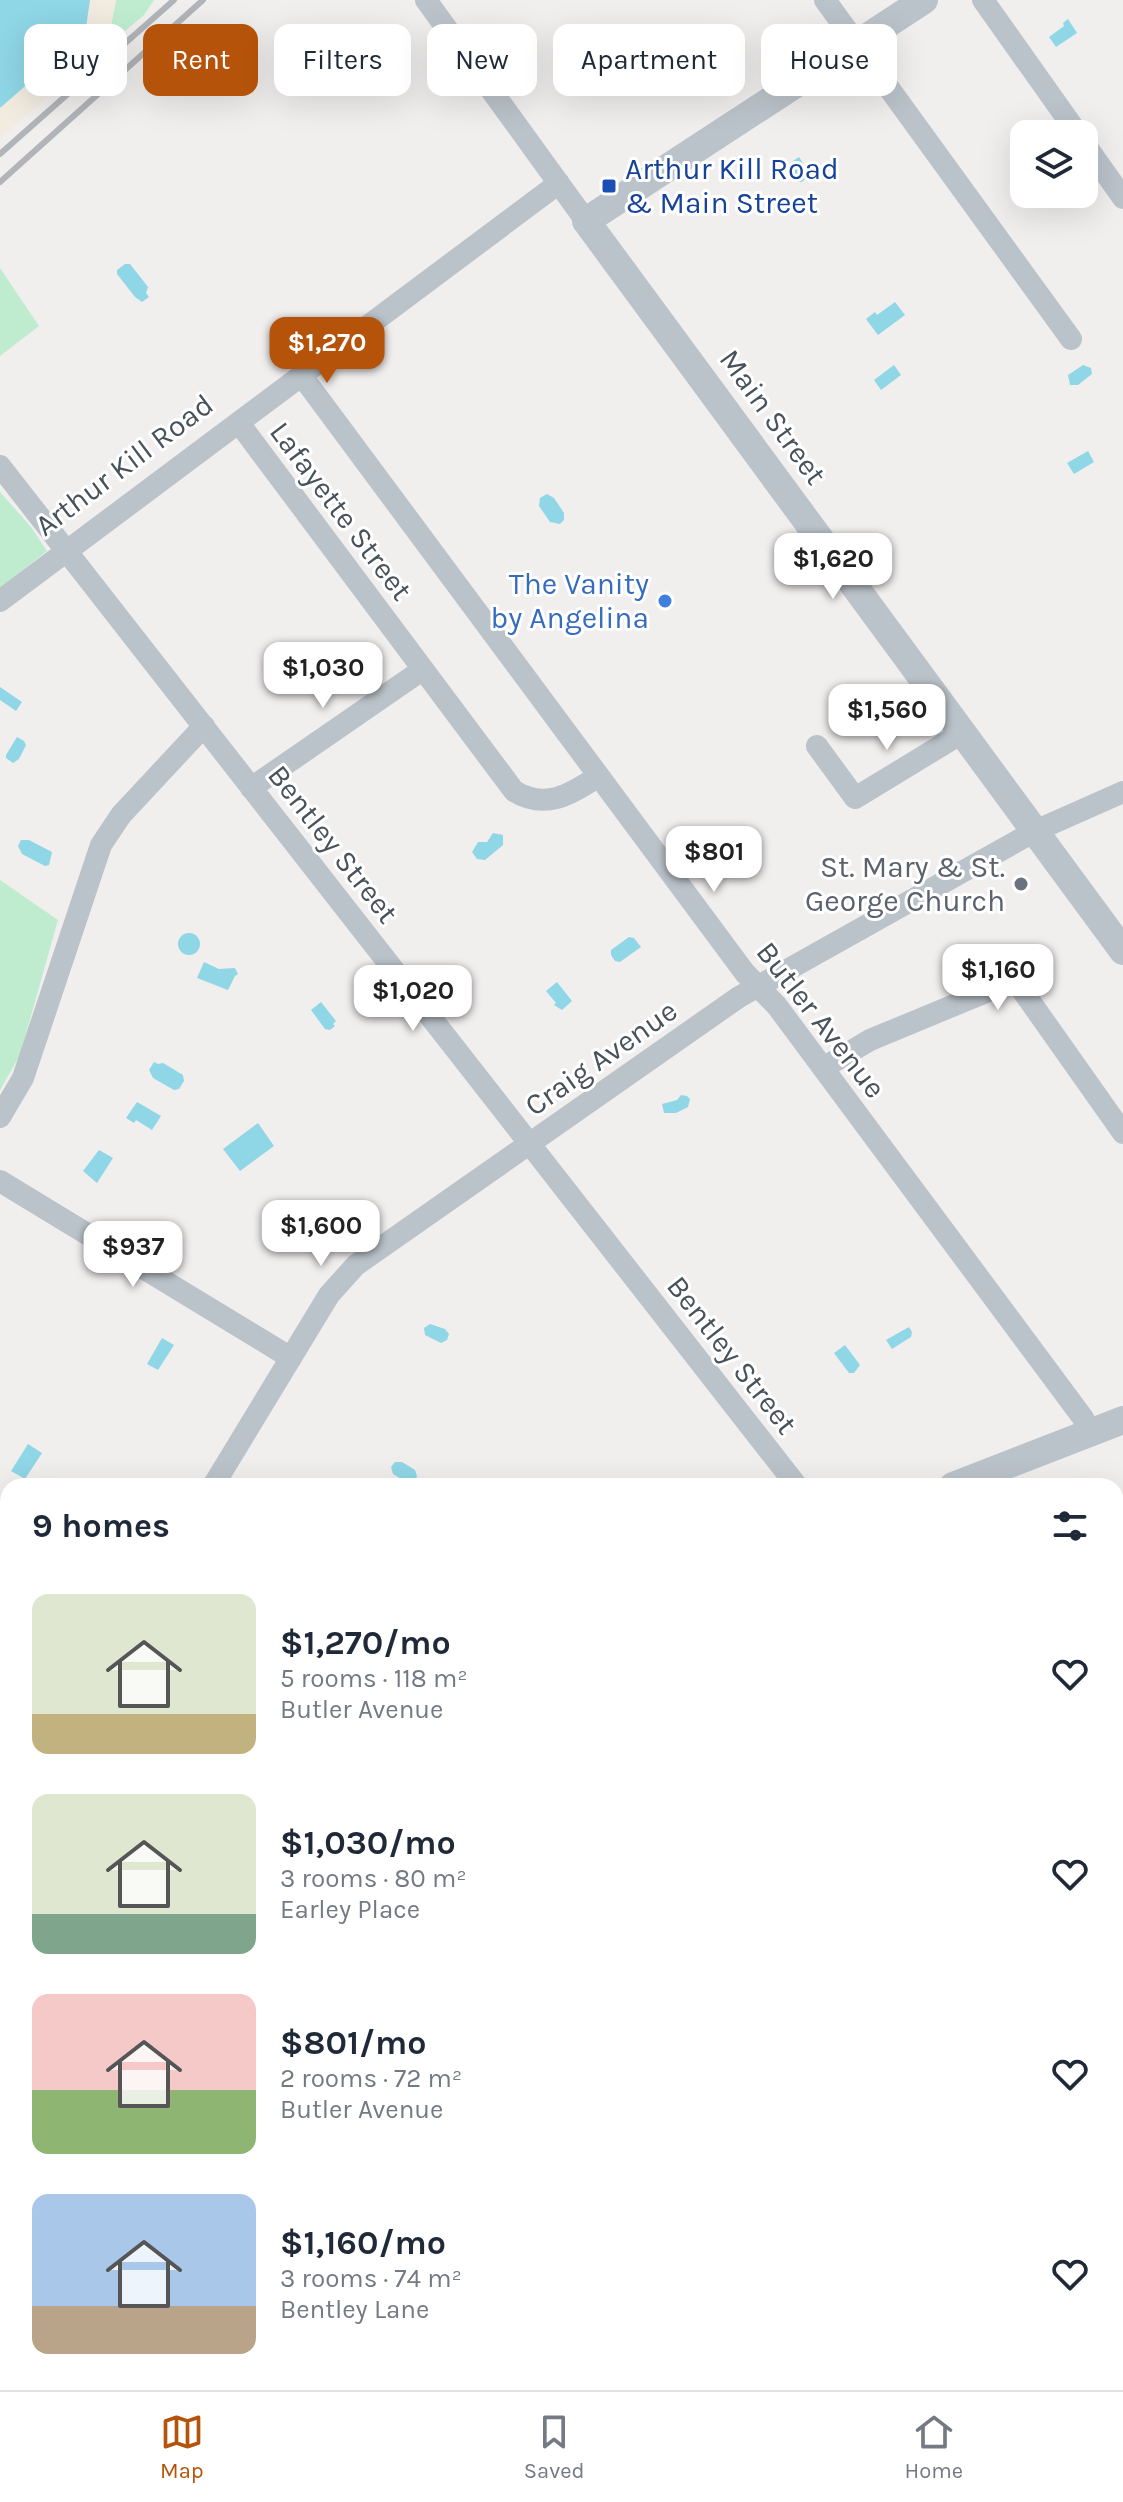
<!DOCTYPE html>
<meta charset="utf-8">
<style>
:root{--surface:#fff;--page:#f2f2f3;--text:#1f2937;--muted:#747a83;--line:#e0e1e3;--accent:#b45309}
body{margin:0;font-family:Karla,sans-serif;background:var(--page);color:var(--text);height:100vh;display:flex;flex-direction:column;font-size:30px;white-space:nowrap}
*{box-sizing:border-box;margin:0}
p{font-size:26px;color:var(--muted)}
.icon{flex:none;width:44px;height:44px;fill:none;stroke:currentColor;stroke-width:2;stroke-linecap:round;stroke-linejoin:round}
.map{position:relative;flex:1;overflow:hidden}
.panel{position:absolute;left:0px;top:1478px;width:1124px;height:912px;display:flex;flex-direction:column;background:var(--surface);border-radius:24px 24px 0 0;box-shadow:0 8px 32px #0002}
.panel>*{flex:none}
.guide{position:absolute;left:24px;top:24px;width:1076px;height:72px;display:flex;gap:16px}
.tools{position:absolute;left:1010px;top:120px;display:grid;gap:16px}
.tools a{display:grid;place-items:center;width:88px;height:88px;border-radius:16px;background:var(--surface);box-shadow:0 8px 32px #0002;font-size:40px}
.price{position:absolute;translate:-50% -68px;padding:0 18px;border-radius:16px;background:#fff;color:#222;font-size:26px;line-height:52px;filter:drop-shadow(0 2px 4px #0008)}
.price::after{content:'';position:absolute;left:50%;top:48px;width:24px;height:18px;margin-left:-12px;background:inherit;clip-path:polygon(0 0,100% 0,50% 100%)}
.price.on{background:var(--accent);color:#fff}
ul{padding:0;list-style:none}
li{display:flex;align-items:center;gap:24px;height:200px;padding:0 32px}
li span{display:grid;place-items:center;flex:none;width:224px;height:160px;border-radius:16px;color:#555}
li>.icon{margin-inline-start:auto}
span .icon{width:96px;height:96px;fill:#fffc;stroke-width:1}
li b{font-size:34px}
h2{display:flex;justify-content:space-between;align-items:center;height:96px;padding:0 32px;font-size:34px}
.chip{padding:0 28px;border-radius:16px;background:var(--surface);box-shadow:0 8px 32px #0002;font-size:28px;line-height:72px}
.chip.on{background:var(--accent);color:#fff}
.menu{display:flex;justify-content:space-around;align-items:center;height:112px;border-top:2px solid var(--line);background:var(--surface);font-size:22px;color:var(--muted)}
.menu a{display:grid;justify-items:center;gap:4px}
.menu .on{color:var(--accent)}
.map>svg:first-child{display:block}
.green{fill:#bfeccf}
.sand{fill:#f1ebe0}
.water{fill:#8fd6e6}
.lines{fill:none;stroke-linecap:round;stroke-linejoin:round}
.minor{stroke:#bbc3ca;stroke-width:22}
.tertiary{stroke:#bbc3ca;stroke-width:28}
.rail{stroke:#b1b4b8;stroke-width:6}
.transit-dot{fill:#1a4fb4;stroke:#fff;stroke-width:3}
.shop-dot{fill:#3f7fe0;stroke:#fff;stroke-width:3}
.worship-dot{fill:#6b7280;stroke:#fff;stroke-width:3}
.labels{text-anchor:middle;stroke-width:6;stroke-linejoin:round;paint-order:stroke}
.transit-label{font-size:30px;fill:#164399;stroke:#fff;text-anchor:start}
.street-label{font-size:30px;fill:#48525a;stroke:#fff}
.shop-label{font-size:30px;fill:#366cbe;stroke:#fff;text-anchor:end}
.worship-label{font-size:30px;fill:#5b616d;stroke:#fff;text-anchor:end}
</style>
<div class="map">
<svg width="1123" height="2390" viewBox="0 0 1123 2390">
<rect width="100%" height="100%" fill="#f1eeee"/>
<path class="green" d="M 116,0 L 154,0 L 144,15 L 107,46 Z
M 0,268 L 39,326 L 0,356 Z
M 0,492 L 31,527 L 47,551 L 0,588 Z
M 0,880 L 58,920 L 20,1055 L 0,1090 Z"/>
<path class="sand" d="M 90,0 L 116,0 L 107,46 L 0,138 L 0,108 L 85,34 Z"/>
<path class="water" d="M 0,0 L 90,0 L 85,34 L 0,108 Z
M 1068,19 L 1077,33 L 1056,47 L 1049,37 L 1064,26 L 1063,23 Z
M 799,157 L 810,174 L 802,182 L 798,182 L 787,165 Z
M 125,264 L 130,264 L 148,287 L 146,293 L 149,297 L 142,302 L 135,297 L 117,274 L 117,270 Z
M 895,302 L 905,315 L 878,335 L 866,319 L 875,312 L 877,315 Z
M 894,365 L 901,375 L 881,390 L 874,380 Z
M 1083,365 L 1091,368 L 1092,374 L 1078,385 L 1070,385 L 1068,375 Z
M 1088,451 L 1094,462 L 1074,474 L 1067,463 Z
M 547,494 L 554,498 L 564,513 L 564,520 L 560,524 L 550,522 L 539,506 L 540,498 Z
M 0,687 L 22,702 L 16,711 L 0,700 Z
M 17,737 L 24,741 L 26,745 L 19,759 L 13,763 L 6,758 L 6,755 Z
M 493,833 L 503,835 L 503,845 L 485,860 L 477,859 L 472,852 L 478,842 L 487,842 Z
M 21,840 L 29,840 L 52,852 L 49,865 L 45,866 L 22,854 L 18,846 Z
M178 944a11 11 0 1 1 22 0a11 11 0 1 1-22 0Z
M 629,937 L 634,938 L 641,947 L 620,962 L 615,961 L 611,955 L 611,950 Z
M 204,962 L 219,969 L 235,968 L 238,974 L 235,976 L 228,990 L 197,978 Z
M 557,982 L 572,1001 L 562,1010 L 554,1005 L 556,1003 L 546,991 Z
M 321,1002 L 336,1021 L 333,1024 L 335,1026 L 330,1030 L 325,1029 L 311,1010 Z
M 154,1062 L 158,1064 L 163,1063 L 183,1075 L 184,1081 L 179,1089 L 174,1090 L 153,1078 L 149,1070 Z
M 681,1095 L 687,1096 L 690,1099 L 688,1107 L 676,1113 L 664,1113 L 662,1104 L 677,1100 Z
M 137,1102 L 161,1116 L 152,1130 L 136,1120 L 134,1123 L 126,1118 Z
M 258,1123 L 274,1146 L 240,1171 L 223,1149 Z
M 99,1150 L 113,1158 L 97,1183 L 83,1171 Z
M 430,1324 L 445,1329 L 449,1334 L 447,1340 L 441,1343 L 425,1335 L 424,1328 Z
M 909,1327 L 912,1332 L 911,1337 L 892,1349 L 886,1340 Z
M 162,1338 L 174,1345 L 158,1370 L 147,1364 Z
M 845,1345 L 860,1365 L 854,1373 L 849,1373 L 834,1353 Z
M 28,1444 L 42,1453 L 25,1479 L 11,1471 Z
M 395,1462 L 402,1462 L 415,1470 L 417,1476 L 415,1481 L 408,1483 L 393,1474 L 391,1467 Z"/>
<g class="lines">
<path class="minor" d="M 426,0 L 586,221
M 825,0 L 1071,339
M 983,0 L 1078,134
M 1084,143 L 1123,198
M 302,376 L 745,973 L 777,1006 L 1083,1418 L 1090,1433
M 239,423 L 514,791 C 545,810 570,795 597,777
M 0,466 L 797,1486
M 0,601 L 559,183
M 817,746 L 855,798 L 962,733
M 251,788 L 422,670
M 823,1068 L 870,1040 L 1015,980 L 1123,1133
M 0,1117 L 23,1078 L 101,845 L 121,815 L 204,726
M 0,1181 L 291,1358
M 213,1486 L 329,1295 L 356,1265 L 739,997 L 1035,831 L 1123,792
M 1116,2157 L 1123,2194
M 1116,2241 L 1123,2240
M 217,2382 L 218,2390
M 925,2382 L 927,2390
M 3,2390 L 8,2349
M 396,2390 L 439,2382"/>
<path class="tertiary" d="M 924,0 L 586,221 L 1123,951
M 953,1486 L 1123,1420
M 0,1806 L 8,1806"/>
<path class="rail" d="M 0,154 L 174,0
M 0,182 L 203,0"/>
</g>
<rect class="transit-dot" x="601" y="178" width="16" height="16" rx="4"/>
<circle class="shop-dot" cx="665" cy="601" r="8"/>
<circle class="worship-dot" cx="1021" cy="884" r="8"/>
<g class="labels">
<g class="transit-label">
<text x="625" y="179">Arthur Kill Road<tspan x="625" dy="34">&amp; Main Street</tspan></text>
</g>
<g class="street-label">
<text transform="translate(773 417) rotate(54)" y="10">Main Street</text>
<text transform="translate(124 465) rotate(-37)" y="10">Arthur Kill Road</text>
<text transform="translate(341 511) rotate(53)" y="10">Lafayette Street</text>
<text transform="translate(333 844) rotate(52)" y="10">Bentley Street</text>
<text transform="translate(821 1020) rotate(52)" y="10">Butler Avenue</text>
<text transform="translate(601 1058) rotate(-35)" y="10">Craig Avenue</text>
<text transform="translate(732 1355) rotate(52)" y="10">Bentley Street</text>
</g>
<g class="shop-label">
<text x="649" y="594">The Vanity<tspan x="649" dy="34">by Angelina</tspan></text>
</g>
<g class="worship-label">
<text x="1005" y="877">St. Mary &amp; St.<tspan x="1005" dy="34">George Church</tspan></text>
</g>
</g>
</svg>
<div class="tools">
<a><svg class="icon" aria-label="layers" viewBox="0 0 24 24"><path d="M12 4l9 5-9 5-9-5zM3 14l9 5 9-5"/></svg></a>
</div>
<b class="price on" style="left:327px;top:385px">$1,270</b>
<b class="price" style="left:833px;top:601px">$1,620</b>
<b class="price" style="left:323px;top:710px">$1,030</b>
<b class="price" style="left:887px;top:752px">$1,560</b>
<b class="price" style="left:714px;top:894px">$801</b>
<b class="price" style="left:998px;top:1012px">$1,160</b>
<b class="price" style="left:413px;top:1033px">$1,020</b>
<b class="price" style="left:321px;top:1268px">$1,600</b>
<b class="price" style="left:133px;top:1289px">$937</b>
<div class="guide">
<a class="chip">Buy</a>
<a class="chip on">Rent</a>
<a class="chip">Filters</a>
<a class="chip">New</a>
<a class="chip">Apartment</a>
<a class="chip">House</a>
</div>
<section class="panel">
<h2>9 homes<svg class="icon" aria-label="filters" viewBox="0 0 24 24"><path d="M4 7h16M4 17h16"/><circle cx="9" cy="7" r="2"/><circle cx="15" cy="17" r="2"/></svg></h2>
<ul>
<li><span style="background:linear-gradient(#dfe7d0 75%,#c2b280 0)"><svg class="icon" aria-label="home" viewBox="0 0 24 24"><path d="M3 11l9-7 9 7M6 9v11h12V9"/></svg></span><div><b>$1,270/mo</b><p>5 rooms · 118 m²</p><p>Butler Avenue</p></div><svg class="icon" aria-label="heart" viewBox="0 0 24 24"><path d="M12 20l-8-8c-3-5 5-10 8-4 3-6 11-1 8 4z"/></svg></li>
<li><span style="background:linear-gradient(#dfe7d0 75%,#7fa58c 0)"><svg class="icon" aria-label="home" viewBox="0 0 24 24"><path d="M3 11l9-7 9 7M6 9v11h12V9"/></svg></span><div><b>$1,030/mo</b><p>3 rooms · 80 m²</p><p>Earley Place</p></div><svg class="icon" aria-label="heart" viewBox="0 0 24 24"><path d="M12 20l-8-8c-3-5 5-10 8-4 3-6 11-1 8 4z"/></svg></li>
<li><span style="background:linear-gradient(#f6c9c9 60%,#8fb573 0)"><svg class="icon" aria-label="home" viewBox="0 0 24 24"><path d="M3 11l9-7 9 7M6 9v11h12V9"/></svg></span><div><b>$801/mo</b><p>2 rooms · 72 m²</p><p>Butler Avenue</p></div><svg class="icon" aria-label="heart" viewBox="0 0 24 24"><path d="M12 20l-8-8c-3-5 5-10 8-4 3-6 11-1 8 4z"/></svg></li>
<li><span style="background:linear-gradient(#a9c7e8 70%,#b9a48a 0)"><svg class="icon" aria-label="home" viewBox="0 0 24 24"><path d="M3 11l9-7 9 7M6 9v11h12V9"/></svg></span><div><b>$1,160/mo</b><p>3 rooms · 74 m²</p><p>Bentley Lane</p></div><svg class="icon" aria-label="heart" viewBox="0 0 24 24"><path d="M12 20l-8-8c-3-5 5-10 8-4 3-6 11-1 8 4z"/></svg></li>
</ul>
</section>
</div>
<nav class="menu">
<a class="on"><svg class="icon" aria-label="map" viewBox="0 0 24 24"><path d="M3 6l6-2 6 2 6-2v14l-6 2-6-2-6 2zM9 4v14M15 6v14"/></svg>Map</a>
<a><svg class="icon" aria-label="saved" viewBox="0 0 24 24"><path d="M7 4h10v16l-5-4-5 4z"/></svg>Saved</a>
<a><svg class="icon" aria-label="home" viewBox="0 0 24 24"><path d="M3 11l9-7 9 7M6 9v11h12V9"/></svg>Home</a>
</nav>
